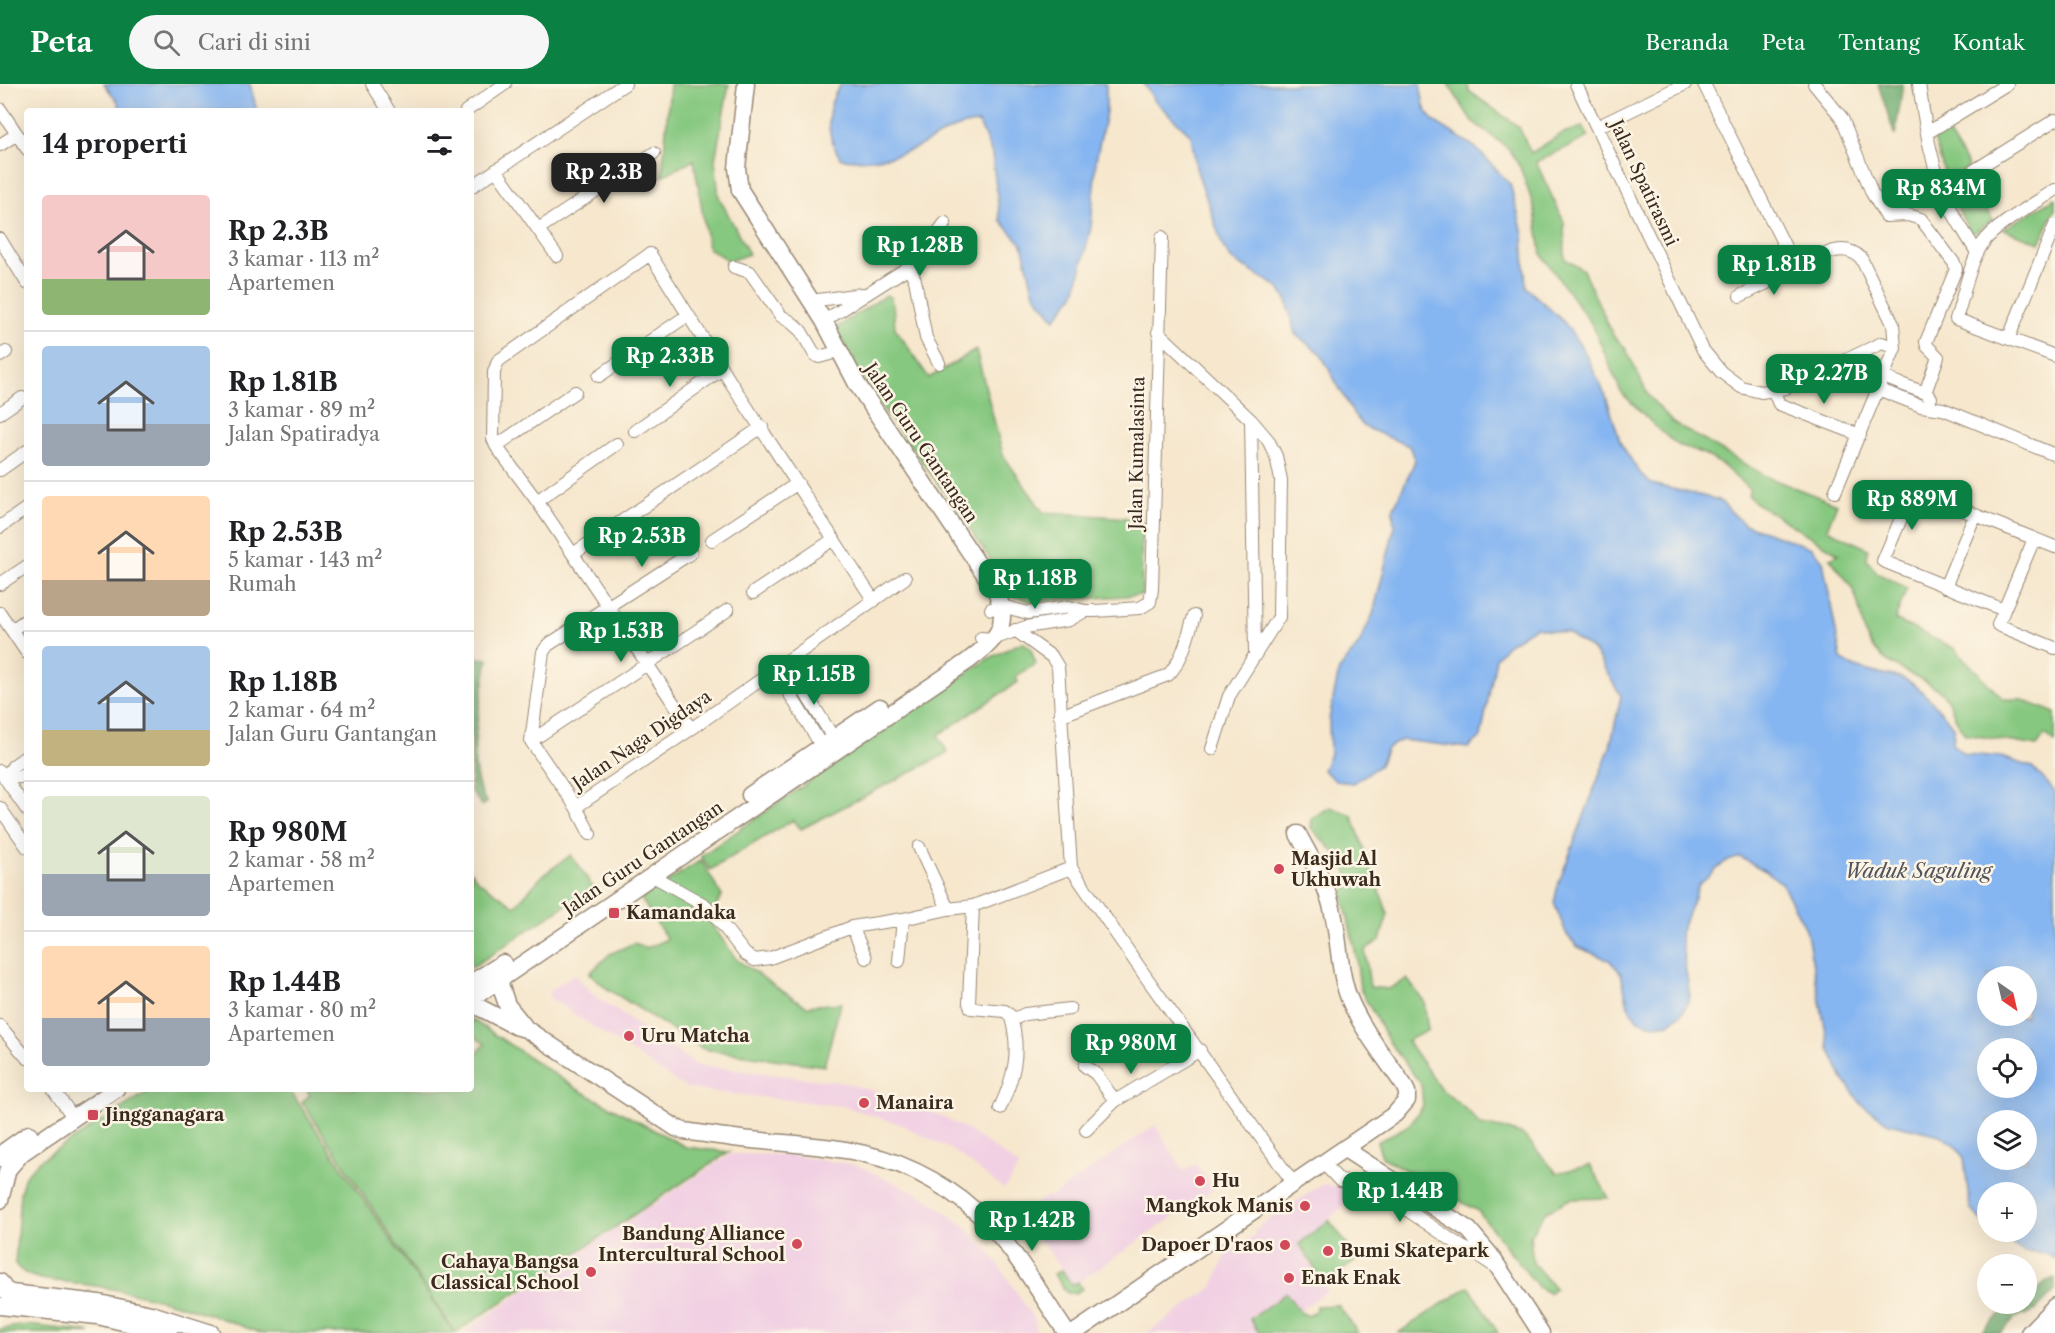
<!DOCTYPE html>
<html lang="id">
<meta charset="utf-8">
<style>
:root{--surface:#fff;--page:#f6f6f6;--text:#202124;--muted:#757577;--line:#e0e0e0;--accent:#0b8043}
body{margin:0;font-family:"Libre Caslon Text",serif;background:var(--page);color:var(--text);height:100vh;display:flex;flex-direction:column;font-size:22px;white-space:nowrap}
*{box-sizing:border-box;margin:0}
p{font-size:20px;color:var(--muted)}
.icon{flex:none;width:33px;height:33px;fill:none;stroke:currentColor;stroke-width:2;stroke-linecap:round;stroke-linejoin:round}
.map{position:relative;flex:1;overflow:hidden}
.sheet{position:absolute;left:24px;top:24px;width:450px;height:984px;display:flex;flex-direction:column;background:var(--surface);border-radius:6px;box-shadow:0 6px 24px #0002}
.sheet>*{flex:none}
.needle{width:39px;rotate:146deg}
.buttons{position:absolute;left:1977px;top:882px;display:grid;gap:12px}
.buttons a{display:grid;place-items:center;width:60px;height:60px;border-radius:50%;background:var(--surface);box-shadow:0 6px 24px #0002;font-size:30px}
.price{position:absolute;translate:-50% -51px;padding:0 14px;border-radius:12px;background:var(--accent);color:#fff;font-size:20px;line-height:39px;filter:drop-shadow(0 2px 3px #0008)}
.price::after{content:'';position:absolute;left:50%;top:36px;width:18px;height:14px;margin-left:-9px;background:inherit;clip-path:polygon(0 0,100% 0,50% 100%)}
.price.active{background:#222;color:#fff}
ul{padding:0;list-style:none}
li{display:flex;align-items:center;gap:18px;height:150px;padding:0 18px}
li+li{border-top:2px solid var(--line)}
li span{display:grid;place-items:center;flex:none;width:168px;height:120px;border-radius:6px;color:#555}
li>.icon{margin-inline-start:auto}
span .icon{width:72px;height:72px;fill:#fffc;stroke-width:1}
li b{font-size:26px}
h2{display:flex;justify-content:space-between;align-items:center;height:72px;padding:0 18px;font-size:26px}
header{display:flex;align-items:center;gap:36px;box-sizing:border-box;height:84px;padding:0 30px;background:var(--accent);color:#fff}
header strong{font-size:28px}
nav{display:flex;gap:33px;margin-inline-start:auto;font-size:21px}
.search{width:420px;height:54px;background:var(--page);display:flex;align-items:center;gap:15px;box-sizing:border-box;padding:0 21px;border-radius:33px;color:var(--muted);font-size:22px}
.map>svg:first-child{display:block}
.built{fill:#f1d0e3}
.green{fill:#86c880;stroke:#60794f;stroke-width:1.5}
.forest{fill:#6cac6e;stroke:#546b46;stroke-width:1.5}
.water{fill:#86b6f1;stroke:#607088;stroke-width:1.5;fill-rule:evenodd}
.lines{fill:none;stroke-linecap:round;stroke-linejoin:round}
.street-casing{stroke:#988876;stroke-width:14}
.secondary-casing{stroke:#988876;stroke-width:19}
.street{stroke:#fff;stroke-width:12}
.secondary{stroke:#fff;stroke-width:16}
.poi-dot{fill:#d1495b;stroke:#fcf5e5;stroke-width:2}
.labels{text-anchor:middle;stroke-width:5;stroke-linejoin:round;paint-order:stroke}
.street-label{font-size:18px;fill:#3b2a1e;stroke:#fcf5e5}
.poi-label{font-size:18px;font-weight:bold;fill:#3b2a1e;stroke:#fcf5e5;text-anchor:start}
.water-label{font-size:20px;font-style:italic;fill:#52545d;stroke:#fcf5e5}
</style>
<header>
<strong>Peta</strong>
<div class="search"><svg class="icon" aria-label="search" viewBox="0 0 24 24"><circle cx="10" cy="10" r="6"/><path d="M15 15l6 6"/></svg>Cari di sini</div>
<nav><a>Beranda</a><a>Peta</a><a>Tentang</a><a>Kontak</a></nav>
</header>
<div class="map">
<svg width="2055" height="1249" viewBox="0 0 2055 1249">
<rect width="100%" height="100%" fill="#fcf5e5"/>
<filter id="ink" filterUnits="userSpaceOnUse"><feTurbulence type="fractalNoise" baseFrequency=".0167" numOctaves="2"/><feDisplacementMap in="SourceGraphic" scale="12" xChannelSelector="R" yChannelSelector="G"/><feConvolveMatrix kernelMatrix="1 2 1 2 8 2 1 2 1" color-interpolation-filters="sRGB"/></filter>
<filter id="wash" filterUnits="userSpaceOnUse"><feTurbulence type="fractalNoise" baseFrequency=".008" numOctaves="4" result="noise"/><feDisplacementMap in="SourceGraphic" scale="24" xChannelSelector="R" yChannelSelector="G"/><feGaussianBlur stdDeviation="1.35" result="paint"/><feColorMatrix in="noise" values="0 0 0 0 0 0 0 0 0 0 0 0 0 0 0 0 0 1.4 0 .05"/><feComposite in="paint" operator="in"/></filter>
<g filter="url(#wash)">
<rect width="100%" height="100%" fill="#f6e7cd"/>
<path class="built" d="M 575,890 L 592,910 L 696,981 L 846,999 L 914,1019 L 968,1046 L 1019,1082 L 1004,1105 L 954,1067 L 900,1040 L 843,1022 L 697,1006 L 684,1003 L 550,914 L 549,907 Z
M 1155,1041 L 1184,1087 L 1196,1080 L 1214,1105 L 1080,1197 L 1072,1199 L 1021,1130 L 1048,1111 L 1050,1114 Z
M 731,1070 L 789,1071 L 856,1081 L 924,1112 L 965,1142 L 991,1169 L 1035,1237 L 1036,1249 L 462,1249 L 605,1152 Z
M 1323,1101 L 1361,1105 L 1329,1135 L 1298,1160 L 1327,1207 L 1300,1227 L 1286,1208 L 1249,1235 L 1258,1249 L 1147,1249 L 1213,1203 L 1226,1171 L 1255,1151 L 1254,1146 L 1318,1103 Z"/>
<path class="green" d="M 670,0 L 729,0 L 715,76 L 719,113 L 749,170 L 729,177 L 708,164 L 694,76 L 662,92 Z
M 1448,0 L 1468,0 L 1469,7 L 1519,43 L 1531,69 L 1563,49 L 1583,43 L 1589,53 L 1536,78 L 1564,138 L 1565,175 L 1583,186 L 1614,253 L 1625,263 L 1648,311 L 1672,338 L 1767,393 L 1837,420 L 1827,445 L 1868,465 L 1867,476 L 1877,489 L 1907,504 L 1895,536 L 1954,564 L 2003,615 L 2020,615 L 2055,629 L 2055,659 L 2045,651 L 2037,662 L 1965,650 C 1955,639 1954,625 1946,614 C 1930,592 1890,588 1871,561 C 1860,546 1862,525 1854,508 C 1848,496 1838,485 1830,474 L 1839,470 L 1754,418 L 1748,411 L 1750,406 L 1721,380 L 1704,370 L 1678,361 L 1659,346 L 1621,308 L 1593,242 L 1541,170 L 1535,126 L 1520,83 L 1509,65 L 1472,37 Z
M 1946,46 L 1969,83 L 1947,97 L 1934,55 Z
M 1970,100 L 1993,136 L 1974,149 L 1970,148 L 1952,114 L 1952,110 Z
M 2055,114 L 2055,125 L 2040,159 L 2003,145 Z
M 886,211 L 890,213 L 893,221 L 895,244 L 929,294 L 976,266 L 1003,371 L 1043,428 L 1141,435 L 1142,511 L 1030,518 L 1014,512 L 957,425 L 874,313 L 834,245 Z
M 1022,558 L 1030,563 L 1036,580 L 1016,592 L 1018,598 L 938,651 L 948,669 L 801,745 L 793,736 L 710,786 L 701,772 L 986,576 Z
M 1330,723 L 1352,731 L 1388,830 L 1380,856 L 1365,866 L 1370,903 L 1389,905 L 1407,895 L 1424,917 L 1428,946 L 1407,957 L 1441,1005 L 1469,1028 L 1480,1041 L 1502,1044 L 1523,1051 L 1557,1089 L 1590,1081 L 1609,1114 L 1570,1115 L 1545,1128 L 1530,1152 L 1533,1179 L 1555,1204 L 1549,1209 L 1539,1204 L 1478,1127 L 1382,1073 L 1377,1058 L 1409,1041 L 1423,1022 L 1421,1000 L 1389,958 L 1360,905 L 1356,871 L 1342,808 L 1351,800 L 1343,777 L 1311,744 L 1312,734 Z
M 571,771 L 593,803 L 471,884 L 471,787 L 477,796 L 515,822 L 543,791 Z
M 701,776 L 722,812 L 708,835 L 736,875 L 779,905 L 806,922 L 841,919 L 824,982 L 703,965 L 606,904 L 590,889 L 610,870 L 634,859 L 647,864 L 667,855 L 641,815 Z
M 471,935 L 577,1005 L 686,1063 L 729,1068 L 455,1249 L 302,1018 L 310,1011 L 306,1005 L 471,1005 L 471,973 L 473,974 L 485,960 L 471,950 Z
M 152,1005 L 289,1005 L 454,1249 L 260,1249 C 200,1225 139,1207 74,1199 C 54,1196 28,1198 15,1180 L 20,1109 L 25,1092 L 40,1076 Z
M 1329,1136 L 1358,1175 L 1324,1199 L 1299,1160 Z
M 1062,1186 L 1072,1201 L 1078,1198 L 1082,1205 L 1075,1209 L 1067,1209 L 1054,1190 Z
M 1469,1202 L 1498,1249 L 1398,1249 Z
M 1286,1209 L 1300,1228 L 1308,1232 L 1316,1226 L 1316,1222 L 1338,1221 L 1358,1249 L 1259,1249 L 1250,1235 Z
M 27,1241 L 82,1247 L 91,1249 L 0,1249 L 0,1245 Z"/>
<path class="forest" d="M 1878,0 L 1903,0 L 1895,52 Z
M 471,573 L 488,575 C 482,616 462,685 487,719 L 482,722 L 471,707 Z
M 2055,1194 L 2055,1207 L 2036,1226 L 2015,1235 L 2001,1249 L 1980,1249 L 2001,1230 L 2016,1229 L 2026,1220 L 2045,1198 Z"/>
<path class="water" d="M 104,0 L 250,0 L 257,27 L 121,27 L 118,18 Z
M 841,0 L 1106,0 L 1106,28 L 1096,76 L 1091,143 L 1075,209 L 1055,235 L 1034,210 L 1022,160 L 1000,136 L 992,70 L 979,39 C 951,40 931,59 906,68 C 886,75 861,77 841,75 C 825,51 824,24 841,0 Z
M 1144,0 L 1420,0 L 1424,22 L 1432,36 L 1475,63 L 1510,100 L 1523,149 L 1526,203 L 1564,238 L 1584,267 L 1606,312 L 1621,360 L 1639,388 L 1651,400 L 1719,416 L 1744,440 L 1812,464 L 1823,477 L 1841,575 C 1864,591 1879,587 1904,595 C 1917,599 1946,632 1954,644 L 1953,661 L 1966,670 L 2001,673 L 2032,683 L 2055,707 L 2055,1175 L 2048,1170 L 2024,1168 L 1992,1148 L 2026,1148 L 2026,1108 L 1988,1108 L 1987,1143 L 1970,1124 L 1964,1074 L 1954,1060 L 1940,1051 L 1889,1039 L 1862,1021 L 1843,995 L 1829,964 L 1806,845 L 1782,800 L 1769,789 L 1740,773 L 1725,778 L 1699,801 L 1680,849 L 1690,913 L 1683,928 L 1670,939 L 1653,941 L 1638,936 L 1628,922 L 1621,889 L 1609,876 L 1578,863 L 1567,851 L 1554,819 L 1558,801 L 1610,663 L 1621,612 L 1594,567 L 1567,549 L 1535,543 L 1507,561 L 1496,574 L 1481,653 L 1468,664 L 1402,656 L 1387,664 L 1380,681 L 1353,699 L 1336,697 L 1323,686 L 1330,670 L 1329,636 L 1339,586 L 1359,560 L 1373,530 L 1394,445 L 1393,426 L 1415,377 L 1409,362 L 1364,343 L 1353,329 L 1320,269 L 1295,250 L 1287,217 L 1278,203 L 1232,176 L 1223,163 L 1196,84 L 1191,51 L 1155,17 ZM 1988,892 L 2026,892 L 2026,932 L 1988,932 ZM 1988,964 L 2026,964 L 2026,1004 L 1988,1004 ZM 1988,1036 L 2026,1036 L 2026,1076 L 1988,1076 Z"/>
</g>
<g filter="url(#ink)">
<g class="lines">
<defs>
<path id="street" d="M 372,0 L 389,27
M 1576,0 L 1703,266 L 1721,288 L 1741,303 L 1761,308 L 1786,304 L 1882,259 L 1895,264
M 1704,0 L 1796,185 C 1817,175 1841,155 1861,174 L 1893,240 L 1895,264 L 1835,408
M 1814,0 L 1842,34 L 1872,109 L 1886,132 L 1908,131 L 1921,135 L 1954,179 L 1956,185 L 1926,258 L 1927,262 L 1938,273 L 1925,309
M 1919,0 C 1925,40 1931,84 1949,121 C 1957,138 1968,153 1977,169
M 0,25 L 27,65
M 466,27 L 505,0
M 1597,43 L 1685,0
M 1927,49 L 2007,0
M 0,61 L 17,50
M 496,86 L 557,172
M 471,103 L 625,0
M 1943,106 L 2055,36
M 2055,106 C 2036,119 1995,141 1983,159 C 1969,179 1964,212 1956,235 L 2055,272
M 538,145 L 654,69
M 0,155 L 27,199
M 734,183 L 750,188 L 781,232 L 791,238 L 801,247 L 815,271 L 819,273 L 830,270
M 909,183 L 915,196 L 926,254 L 939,279
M 1740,212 L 1796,185
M 811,217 L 862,210
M 824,237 L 909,183 L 922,170 L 945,139
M 1158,248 L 1251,336 L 1268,356 L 1276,372 L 1281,396 L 1279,533 L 1229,612 L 1212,665
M 2009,253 L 2055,141
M 0,272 L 6,268
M 599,292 L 688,231
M 1883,293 L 1925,309 L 1931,314
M 1878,305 L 1921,322 L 1943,325 L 2055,371
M 1773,306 L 1779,320 L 1860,351
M 0,329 L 22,314
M 1251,336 L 1255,569
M 635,347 L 722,285
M 496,362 L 575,308
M 0,386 L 27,367
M 537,417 L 617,360
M 0,443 L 27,424
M 712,456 L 798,399
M 2055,463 L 1913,406 L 1883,477 L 2004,526 L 1998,541 L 2055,564
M 573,470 L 762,343
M 0,500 L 27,482
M 1945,503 L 1975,431
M 753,509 L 834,455
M 991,525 L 1002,522 L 1028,529 L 1069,523 L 1085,527 L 1095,527 L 1140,524 L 1150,518 L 1152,505 L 1162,153
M 2004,526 L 2034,455
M 0,529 L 27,569
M 12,546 L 27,535
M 1015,546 L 1052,573 L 1058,583 L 1071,784
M 981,554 L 993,555 L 1026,543 L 1069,536 L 1085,527
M 786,578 L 838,661
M 775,586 L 826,669
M 1060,632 L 1168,591 C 1183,576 1188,552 1194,532
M 691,645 L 537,417 L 496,362 L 493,355 L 494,288 L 498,277 L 650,170 L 722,285 L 874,517
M 531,657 L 728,526
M 0,687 L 27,726
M 5,694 L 13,682 L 27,672
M 5,694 L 20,693 L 27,689
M 576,723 L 691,645 L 905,494
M 0,724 L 27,763
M 590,750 L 576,723 L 531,657 L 543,568 L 548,561 L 691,469
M 919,763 L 948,825
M 651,791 L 705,821 L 714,830 L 745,870 L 755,876 L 770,874 L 852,843 L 903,835 L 948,825 L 973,822 L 1071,784 L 1146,893 L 1294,1100
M 973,822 L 969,919 L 971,924 L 1005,927 L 1014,935 L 1025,930 L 1070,925
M 852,843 L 866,874
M 899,877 L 903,835
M 0,942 L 27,974
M 1085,982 L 1096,990 L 1115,1017
M 53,1005 L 73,1033
M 1000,1024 C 1014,993 1021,967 1011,934
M 1086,1046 L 1115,1017 L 1200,966
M 1324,1080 L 1340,1097 L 1367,1100 L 1373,1103 L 1462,1163 L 1473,1168 L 1494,1182"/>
<path id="secondary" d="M 750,711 L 880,623
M 495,885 L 507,921 L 524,942
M 471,899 L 503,879
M 471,911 L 483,907 L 968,577 C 995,556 1012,543 996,507 L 857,300 L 824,237 L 740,106 L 737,84 L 746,0
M 471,919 L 515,942 L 526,945 L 676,1044 L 684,1047 C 706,1050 729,1054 752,1056 C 789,1060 828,1061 865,1070 C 912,1080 957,1107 990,1141 C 1020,1173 1042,1213 1067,1249
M 1345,1065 L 1469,1146 L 1491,1172 L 1541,1249
M 0,1074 L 5,1067 L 29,1050
M 0,1116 L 8,1085 L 22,1069 L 116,1005
M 0,1198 L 5,1206 L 11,1209 L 99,1219 L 151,1230 L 211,1249
M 0,1222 L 98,1232 L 169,1249
M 1074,1249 L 1395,1030 L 1407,1016 L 1407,1008 L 1403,1000 C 1385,974 1364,948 1351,919 C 1339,892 1340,862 1334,834 C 1329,803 1312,777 1298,750
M 2029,1249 L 2055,1222
M 2049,1249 L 2055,1243"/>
</defs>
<use href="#street" class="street-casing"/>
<use href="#secondary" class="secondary-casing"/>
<use href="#street" class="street"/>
<use href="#secondary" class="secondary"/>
</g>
</g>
<g class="poi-dot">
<circle cx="1279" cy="785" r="6"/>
<rect x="608" y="823" width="12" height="12" rx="3"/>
<circle cx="629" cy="952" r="6"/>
<circle cx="864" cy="1019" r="6"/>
<rect x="87" y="1025" width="12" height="12" rx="3"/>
<circle cx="1200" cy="1097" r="6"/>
<circle cx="1305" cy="1122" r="6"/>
<circle cx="797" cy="1160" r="6"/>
<circle cx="1285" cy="1161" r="6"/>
<circle cx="1328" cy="1167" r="6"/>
<circle cx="591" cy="1188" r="6"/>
<circle cx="1289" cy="1194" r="6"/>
</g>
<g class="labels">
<g class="street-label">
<text transform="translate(1644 99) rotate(65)" y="6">Jalan Spatirasmi</text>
<text transform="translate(921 359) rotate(56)" y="6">Jalan Guru Gantangan</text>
<text transform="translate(1137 369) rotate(-89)" y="6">Jalan Kumalasinta</text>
<text transform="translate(642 656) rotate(-34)" y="6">Jalan Naga Digdaya</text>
<text transform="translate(643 774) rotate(-34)" y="6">Jalan Guru Gantangan</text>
</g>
<g class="poi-label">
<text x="1291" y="781">Masjid Al<tspan x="1291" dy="21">Ukhuwah</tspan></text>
<text x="626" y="835">Kamandaka</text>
<text x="641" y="958">Uru Matcha</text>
<text x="876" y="1025">Manaira</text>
<text x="105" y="1037">Jingganagara</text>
<text x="1212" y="1103">Hu</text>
<text x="1293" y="1128" text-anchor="end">Mangkok Manis</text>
<text x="785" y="1156" text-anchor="end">Bandung Alliance<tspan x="785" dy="21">Intercultural School</tspan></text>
<text x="1273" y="1167" text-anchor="end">Dapoer D'raos</text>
<text x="1340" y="1173">Bumi Skatepark</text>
<text x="579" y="1184" text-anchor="end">Cahaya Bangsa<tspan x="579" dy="21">Classical School</tspan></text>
<text x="1301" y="1200">Enak Enak</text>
</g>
<g class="water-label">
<text x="1918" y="794">Waduk Saguling</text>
</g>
</g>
</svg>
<div class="buttons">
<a><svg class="needle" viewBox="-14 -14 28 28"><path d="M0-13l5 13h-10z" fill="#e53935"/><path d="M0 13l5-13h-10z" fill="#757577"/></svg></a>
<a><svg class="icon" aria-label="locate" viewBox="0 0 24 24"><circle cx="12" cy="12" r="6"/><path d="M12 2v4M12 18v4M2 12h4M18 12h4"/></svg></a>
<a><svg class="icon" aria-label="layers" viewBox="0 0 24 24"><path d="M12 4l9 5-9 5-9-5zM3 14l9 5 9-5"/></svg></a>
<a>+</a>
<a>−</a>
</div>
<b class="price active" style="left:604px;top:120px">Rp 2.3B</b>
<b class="price" style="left:1941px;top:136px">Rp 834M</b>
<b class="price" style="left:920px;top:193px">Rp 1.28B</b>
<b class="price" style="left:1774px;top:212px">Rp 1.81B</b>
<b class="price" style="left:670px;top:304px">Rp 2.33B</b>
<b class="price" style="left:1824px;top:321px">Rp 2.27B</b>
<b class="price" style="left:1912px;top:447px">Rp 889M</b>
<b class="price" style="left:642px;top:484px">Rp 2.53B</b>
<b class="price" style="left:1035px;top:526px">Rp 1.18B</b>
<b class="price" style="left:621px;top:579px">Rp 1.53B</b>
<b class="price" style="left:814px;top:622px">Rp 1.15B</b>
<b class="price" style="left:1131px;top:991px">Rp 980M</b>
<b class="price" style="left:1400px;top:1139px">Rp 1.44B</b>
<b class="price" style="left:1032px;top:1168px">Rp 1.42B</b>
<section class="sheet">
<h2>14 properti<svg class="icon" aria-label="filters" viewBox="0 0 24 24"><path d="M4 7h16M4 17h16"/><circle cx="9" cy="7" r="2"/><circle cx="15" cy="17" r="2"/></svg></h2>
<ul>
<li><span style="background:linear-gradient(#f6c9c9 70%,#8fb573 0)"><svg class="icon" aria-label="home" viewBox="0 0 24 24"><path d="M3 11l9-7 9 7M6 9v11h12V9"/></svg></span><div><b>Rp 2.3B</b><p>3 kamar · 113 m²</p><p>Apartemen</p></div></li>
<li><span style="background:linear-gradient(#a9c7e8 65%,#9aa5b1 0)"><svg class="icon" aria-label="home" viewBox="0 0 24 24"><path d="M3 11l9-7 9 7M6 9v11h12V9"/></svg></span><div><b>Rp 1.81B</b><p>3 kamar · 89 m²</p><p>Jalan Spatiradya</p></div></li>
<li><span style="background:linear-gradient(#ffd9b3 70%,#b9a48a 0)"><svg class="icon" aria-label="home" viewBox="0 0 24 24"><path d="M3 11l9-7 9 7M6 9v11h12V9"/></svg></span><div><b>Rp 2.53B</b><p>5 kamar · 143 m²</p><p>Rumah</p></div></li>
<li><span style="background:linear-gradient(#a9c7e8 70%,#c2b280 0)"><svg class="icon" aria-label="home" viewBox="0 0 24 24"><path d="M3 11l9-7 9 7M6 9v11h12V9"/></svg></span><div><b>Rp 1.18B</b><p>2 kamar · 64 m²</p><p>Jalan Guru Gantangan</p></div></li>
<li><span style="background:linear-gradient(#dfe7d0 65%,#9aa5b1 0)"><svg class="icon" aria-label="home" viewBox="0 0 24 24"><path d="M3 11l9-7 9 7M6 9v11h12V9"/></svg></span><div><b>Rp 980M</b><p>2 kamar · 58 m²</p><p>Apartemen</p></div></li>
<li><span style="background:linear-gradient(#ffd9b3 60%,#9aa5b1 0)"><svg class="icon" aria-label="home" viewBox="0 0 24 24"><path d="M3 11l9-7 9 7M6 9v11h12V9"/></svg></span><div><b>Rp 1.44B</b><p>3 kamar · 80 m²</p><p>Apartemen</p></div></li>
</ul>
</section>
</div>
